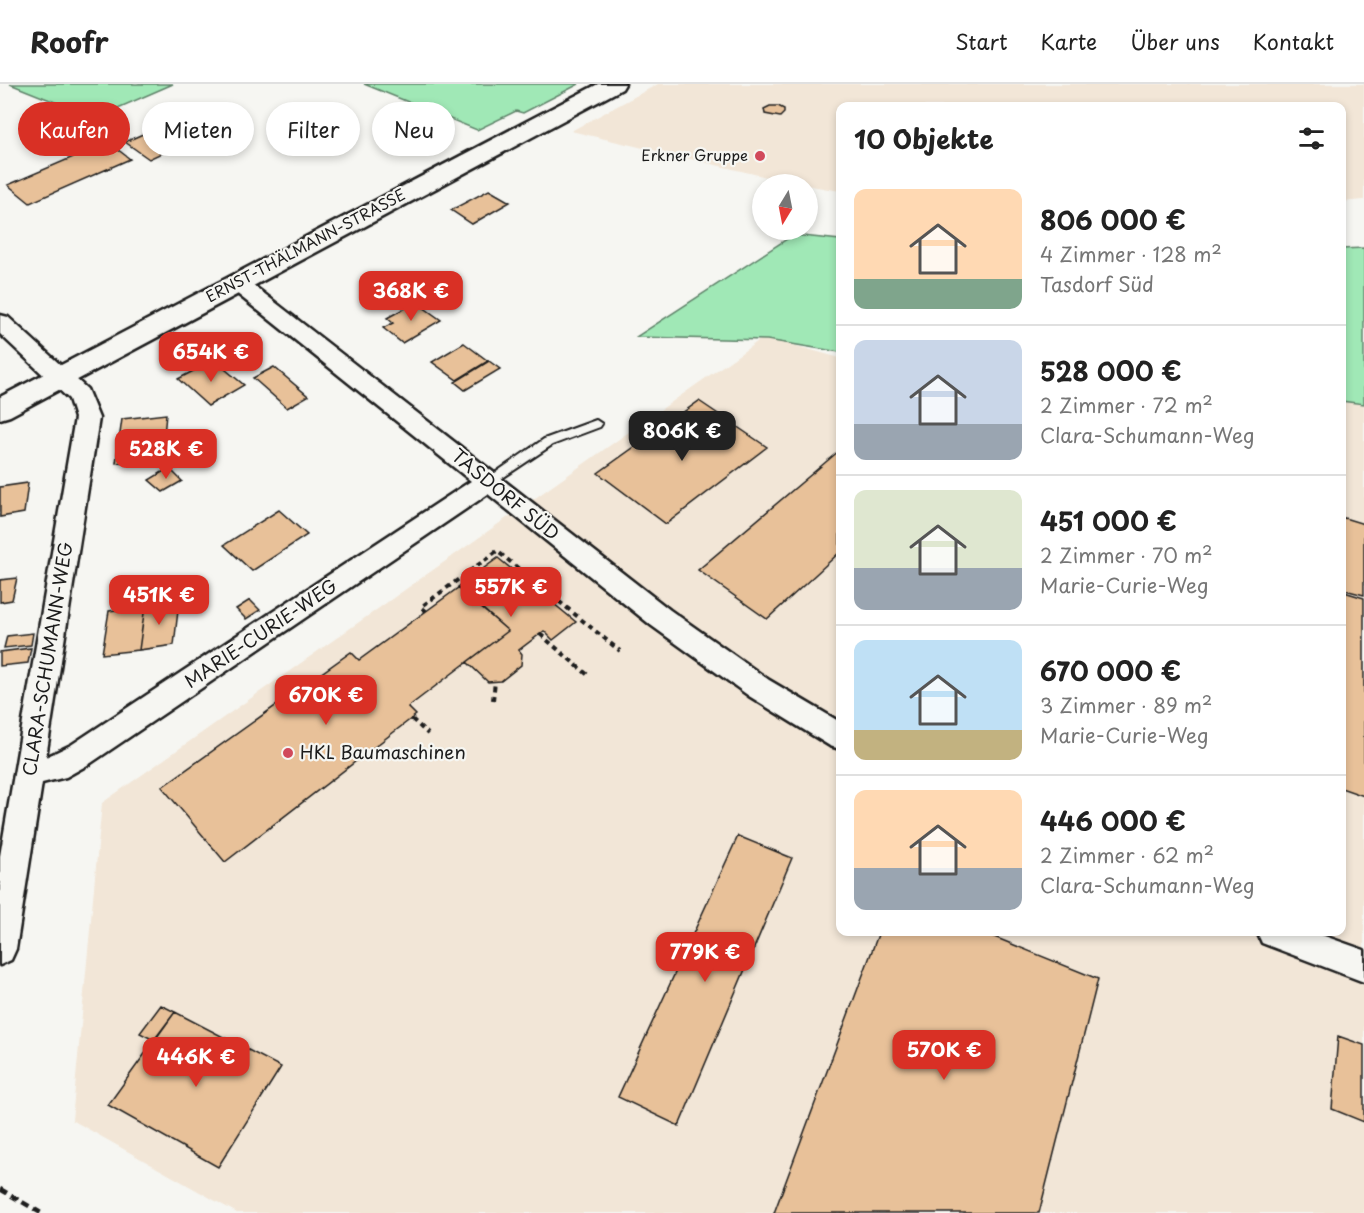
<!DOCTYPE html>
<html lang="de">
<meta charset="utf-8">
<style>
:root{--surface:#fff;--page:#f2f2f2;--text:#222;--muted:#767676;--line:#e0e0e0;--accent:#d93025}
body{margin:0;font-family:"Playpen Sans",sans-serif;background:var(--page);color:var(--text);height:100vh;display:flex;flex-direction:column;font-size:22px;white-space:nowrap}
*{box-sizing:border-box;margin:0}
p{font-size:20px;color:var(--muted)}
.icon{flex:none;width:33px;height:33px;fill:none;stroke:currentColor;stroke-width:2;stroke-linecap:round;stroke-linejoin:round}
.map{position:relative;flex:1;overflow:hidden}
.side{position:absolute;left:836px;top:18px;width:510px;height:834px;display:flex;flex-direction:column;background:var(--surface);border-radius:12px;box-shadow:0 3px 9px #0003}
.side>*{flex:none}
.top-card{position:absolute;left:18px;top:18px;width:570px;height:54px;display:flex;gap:12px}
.needle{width:39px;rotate:190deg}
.tools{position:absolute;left:752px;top:90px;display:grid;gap:12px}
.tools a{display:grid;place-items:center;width:66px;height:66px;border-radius:50%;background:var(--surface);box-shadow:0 3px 9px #0003;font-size:30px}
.price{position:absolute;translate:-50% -51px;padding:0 14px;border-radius:12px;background:var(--accent);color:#fff;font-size:20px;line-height:39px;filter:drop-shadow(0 2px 3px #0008)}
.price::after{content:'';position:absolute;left:50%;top:36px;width:18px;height:14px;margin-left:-9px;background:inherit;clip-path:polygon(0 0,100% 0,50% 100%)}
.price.active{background:#222;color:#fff}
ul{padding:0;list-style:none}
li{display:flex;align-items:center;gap:18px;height:150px;padding:0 18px}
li+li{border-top:2px solid var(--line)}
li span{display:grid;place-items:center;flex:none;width:168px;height:120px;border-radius:12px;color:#555}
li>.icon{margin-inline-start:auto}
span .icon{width:72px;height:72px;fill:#fffc;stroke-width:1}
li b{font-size:26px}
h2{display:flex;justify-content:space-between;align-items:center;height:72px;padding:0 18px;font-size:26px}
.tag{padding:0 21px;border-radius:27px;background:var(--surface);box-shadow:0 3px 9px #0003;font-size:21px;line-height:54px}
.tag.active{background:var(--accent);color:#fff}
header{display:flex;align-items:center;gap:36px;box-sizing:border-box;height:84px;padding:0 30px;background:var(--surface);border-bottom:2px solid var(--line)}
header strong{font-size:28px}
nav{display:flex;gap:33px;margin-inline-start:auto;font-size:21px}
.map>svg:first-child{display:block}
.built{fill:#f2e6d7}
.green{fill:#a0e8b6;stroke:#5e8269;stroke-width:1.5}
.building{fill:#e8c199;stroke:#1c1c1c;stroke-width:1.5}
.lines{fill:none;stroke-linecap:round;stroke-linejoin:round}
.service-casing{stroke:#1c1c1c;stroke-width:4}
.minor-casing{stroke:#1c1c1c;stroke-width:5}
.secondary-casing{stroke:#1c1c1c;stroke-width:5}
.path-far1{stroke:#1c1c1c;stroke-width:4;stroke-dasharray:5 4.5;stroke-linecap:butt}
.path{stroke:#1c1c1c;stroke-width:4.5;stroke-dasharray:8 5;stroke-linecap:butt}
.service{fill:#f6f6f2;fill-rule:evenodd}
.minor{fill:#f6f6f2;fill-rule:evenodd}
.secondary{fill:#f6f6f2;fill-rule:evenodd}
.poi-dot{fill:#d1495b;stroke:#f6f6f2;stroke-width:2}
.labels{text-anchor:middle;stroke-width:4.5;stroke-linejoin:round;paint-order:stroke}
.far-poi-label{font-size:15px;fill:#1c1c1c;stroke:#f6f6f2;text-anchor:end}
.far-street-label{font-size:15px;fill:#1c1c1c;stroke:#f6f6f2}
.street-label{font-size:18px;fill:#1c1c1c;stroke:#f6f6f2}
.poi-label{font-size:18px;fill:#1c1c1c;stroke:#f6f6f2;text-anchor:start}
</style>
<header>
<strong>Roofr</strong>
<nav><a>Start</a><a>Karte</a><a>Über uns</a><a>Kontakt</a></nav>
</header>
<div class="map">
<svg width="1364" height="1129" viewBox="0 0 1364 1129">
<rect width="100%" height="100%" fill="#f6f6f2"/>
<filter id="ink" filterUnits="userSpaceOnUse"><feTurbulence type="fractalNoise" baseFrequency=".0167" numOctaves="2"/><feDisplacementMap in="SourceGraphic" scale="12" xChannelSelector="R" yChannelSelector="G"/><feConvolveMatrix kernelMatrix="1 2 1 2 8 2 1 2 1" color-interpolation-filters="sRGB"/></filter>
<g filter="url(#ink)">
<path class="built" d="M 658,0 L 1364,0 L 1364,116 L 1341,118 L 1341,22 L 840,22 L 840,107 L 788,98 L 571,47 Z
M 764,253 L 840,274 L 840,848 L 1341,848 L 1341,318 L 1364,320 L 1364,1129 L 237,1129 L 72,1036 L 102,719 Z"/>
<path class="green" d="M 10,0 L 173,0 L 95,34 Z
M 364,0 L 579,0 L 523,29 L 516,27 L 477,46 Z
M 793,151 L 840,156 L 840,268 L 767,256 L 636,253 Z
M 1364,164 L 1364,320 L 1341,317 L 1341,165 Z"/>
<path class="building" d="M 770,22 L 778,22 L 784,25 L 784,29 L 780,33 L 765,30 L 764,25 Z
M 176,35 L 200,51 L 149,75 L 125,58 Z
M 108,58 L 130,75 L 30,119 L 8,101 Z
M 489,106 L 510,118 L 472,140 L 451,126 Z
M 416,218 L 441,236 L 402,259 L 383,244 L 393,239 L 387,234 Z
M 464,259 L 488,277 L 457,296 L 432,278 Z
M 214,276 L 244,301 L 208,322 L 178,295 Z
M 489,277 L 500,285 L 465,306 L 455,298 Z
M 274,283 L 308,312 L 287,324 L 253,294 Z
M 699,317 L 767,363 L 666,440 L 598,389 Z
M 166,330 L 162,373 L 116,379 L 122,335 Z
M 840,366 L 840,468 L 767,535 L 698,486 Z
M 169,384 L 182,397 L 163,408 L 149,396 Z
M 28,399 L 24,429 L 0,433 L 0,403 Z
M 279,426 L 307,451 L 252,487 L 224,461 Z
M 1341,433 L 1364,440 L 1364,511 L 1341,505 Z
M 498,474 L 576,538 L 553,556 L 544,547 L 519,566 L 522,570 L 521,581 L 501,597 L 488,598 L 467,578 L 508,547 L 458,503 Z
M 17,494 L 12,516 L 0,518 L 0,496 Z
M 458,504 L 508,547 L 408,623 L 416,631 L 225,778 L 162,703 L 351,568 L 359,576 Z
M 1341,507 L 1364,514 L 1364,712 L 1341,704 Z
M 250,516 L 260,526 L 246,535 L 236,525 Z
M 179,518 L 174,561 L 139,566 L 145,522 Z
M 145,522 L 139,566 L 102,570 L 109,527 Z
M 33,549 L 31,561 L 4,564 L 7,552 Z
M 31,564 L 28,579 L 0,582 L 0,568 Z
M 738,752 L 792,774 L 679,1042 L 618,1013 Z
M 879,848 L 982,848 L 1098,895 L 1039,1129 L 774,1129 Z
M 161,921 L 175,928 L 154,956 L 140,949 Z
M 175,928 L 281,983 L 218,1083 L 108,1021 Z
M 1338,952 L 1364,961 L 1364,1038 L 1332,1025 Z"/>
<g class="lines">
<defs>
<path id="service" d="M 596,336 L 602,340 L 600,343 L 552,361 L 492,401 L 488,402 L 482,398 L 544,355 Z"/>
<path id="minor" d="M 237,192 L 244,194 L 670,526 L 769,596 L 840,638 L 840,665 L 830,662 L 749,612 L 652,542 L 488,410 L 91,679 L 66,693 L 42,699 L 16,865 L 11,876 L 0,881 L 0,772 L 75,334 L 69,315 L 0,250 L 0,231 L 8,233 L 87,305 L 99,334 L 46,673 L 71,661 L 471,397 L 230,204 L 227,199 L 230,194 Z
M 1257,848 L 1313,848 L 1364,866 L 1364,898 L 1262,859 Z"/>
<path id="secondary" d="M 598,0 L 625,0 L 622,5 L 10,332 L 0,335 L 0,313 Z"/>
</defs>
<use href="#service" class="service-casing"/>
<use href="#minor" class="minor-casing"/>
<use href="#secondary" class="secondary-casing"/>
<path class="path-far1" d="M 426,527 L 421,523 L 497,467 L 620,567
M 540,550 L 589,592
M 493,616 L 495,597
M 412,635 L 428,650"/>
<path class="path" d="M 0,1105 L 41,1129"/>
<use href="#service" class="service"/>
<use href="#minor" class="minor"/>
<use href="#secondary" class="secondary"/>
</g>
</g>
<g class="poi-dot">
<circle cx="760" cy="72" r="6"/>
<circle cx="288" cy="669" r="6"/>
</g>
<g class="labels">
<g class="far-poi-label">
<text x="748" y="77">Erkner Gruppe</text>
</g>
<g class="far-street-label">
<text transform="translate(306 162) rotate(-28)" y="5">ERNST-THÄLMANN-STRASSE</text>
</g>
<g class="street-label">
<text transform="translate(505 411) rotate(39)" y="6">TASDORF SÜD</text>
<text transform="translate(261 550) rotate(-34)" y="6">MARIE-CURIE-WEG</text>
<text transform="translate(48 575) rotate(-81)" y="6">CLARA-SCHUMANN-WEG</text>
</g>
<g class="poi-label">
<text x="300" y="675">HKL Baumaschinen</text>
</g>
</g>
</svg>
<div class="tools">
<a><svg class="needle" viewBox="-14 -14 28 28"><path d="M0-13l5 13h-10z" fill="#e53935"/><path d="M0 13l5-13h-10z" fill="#767676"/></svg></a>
</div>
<b class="price" style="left:411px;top:238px">368K €</b>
<b class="price" style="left:211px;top:299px">654K €</b>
<b class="price active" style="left:682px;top:378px">806K €</b>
<b class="price" style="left:166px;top:396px">528K €</b>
<b class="price" style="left:511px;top:534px">557K €</b>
<b class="price" style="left:159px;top:542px">451K €</b>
<b class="price" style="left:326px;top:642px">670K €</b>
<b class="price" style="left:705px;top:899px">779K €</b>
<b class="price" style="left:944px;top:997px">570K €</b>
<b class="price" style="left:196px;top:1004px">446K €</b>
<div class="top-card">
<a class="tag active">Kaufen</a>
<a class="tag">Mieten</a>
<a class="tag">Filter</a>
<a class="tag">Neu</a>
</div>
<section class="side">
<h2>10 Objekte<svg class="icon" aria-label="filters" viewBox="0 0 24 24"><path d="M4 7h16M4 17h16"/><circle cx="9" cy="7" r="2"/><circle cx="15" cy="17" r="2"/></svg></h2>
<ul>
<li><span style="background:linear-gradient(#ffd9b3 75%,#7fa58c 0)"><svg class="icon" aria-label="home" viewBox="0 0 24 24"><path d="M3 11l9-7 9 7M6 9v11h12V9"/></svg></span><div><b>806 000 €</b><p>4 Zimmer · 128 m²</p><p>Tasdorf Süd</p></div></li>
<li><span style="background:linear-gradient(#c9d6e8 70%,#9aa5b1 0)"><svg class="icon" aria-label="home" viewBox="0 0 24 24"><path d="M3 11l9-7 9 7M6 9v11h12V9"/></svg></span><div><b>528 000 €</b><p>2 Zimmer · 72 m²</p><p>Clara-Schumann-Weg</p></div></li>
<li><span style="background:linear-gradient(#dfe7d0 65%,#9aa5b1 0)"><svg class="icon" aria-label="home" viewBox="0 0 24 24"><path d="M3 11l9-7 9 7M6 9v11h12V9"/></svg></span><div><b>451 000 €</b><p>2 Zimmer · 70 m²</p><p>Marie-Curie-Weg</p></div></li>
<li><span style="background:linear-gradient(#bfe0f5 75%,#c2b280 0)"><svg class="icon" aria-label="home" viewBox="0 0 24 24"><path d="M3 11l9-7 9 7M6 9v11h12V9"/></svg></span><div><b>670 000 €</b><p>3 Zimmer · 89 m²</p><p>Marie-Curie-Weg</p></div></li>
<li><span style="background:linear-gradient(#ffd9b3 65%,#9aa5b1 0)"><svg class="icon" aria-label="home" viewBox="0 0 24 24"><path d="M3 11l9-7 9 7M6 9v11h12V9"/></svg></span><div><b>446 000 €</b><p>2 Zimmer · 62 m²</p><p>Clara-Schumann-Weg</p></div></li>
</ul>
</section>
</div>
